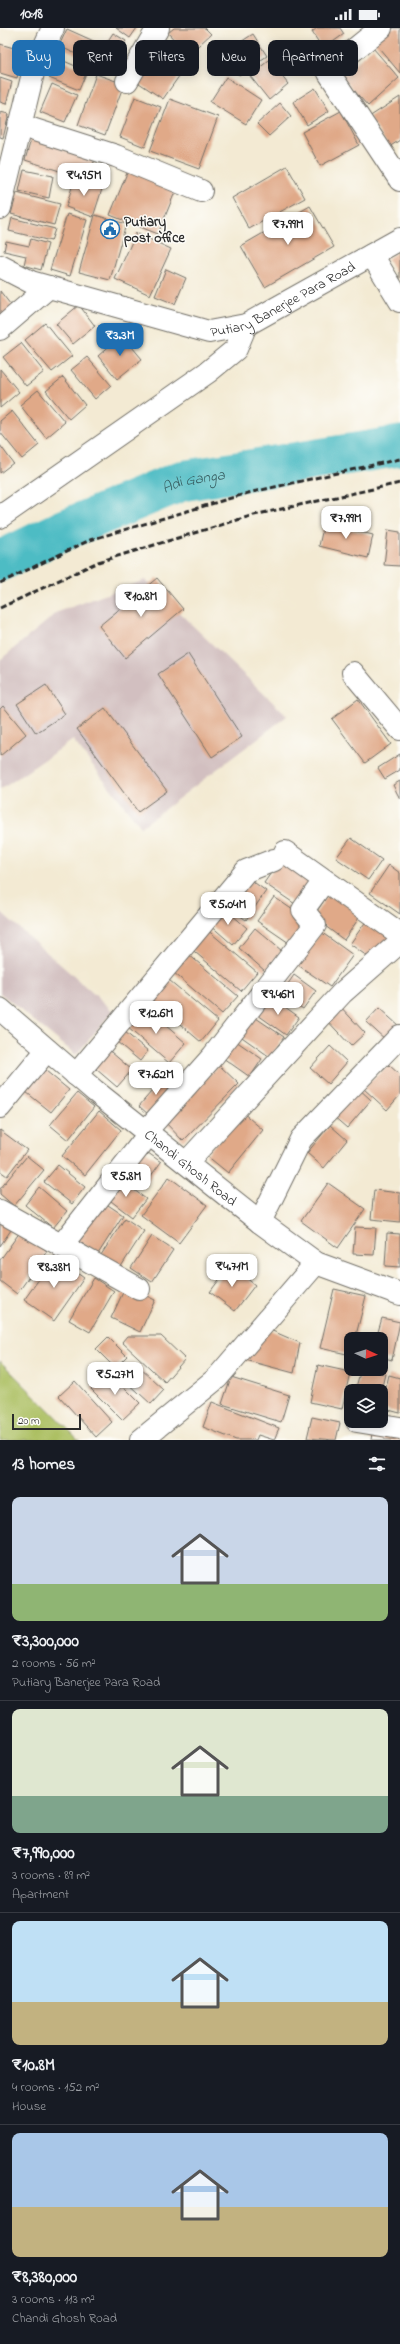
<!DOCTYPE html>
<meta charset="utf-8">
<style>
:root{--surface:#171b24;--page:#20242c;--text:#f1f3f6;--muted:#9ea1a6;--line:#363941;--accent:#1f6fb2}
body{margin:0;font-family:"Indie Flower",sans-serif;background:var(--page);color:var(--text);height:100vh;display:flex;flex-direction:column;font-size:15px;white-space:nowrap}
*{box-sizing:border-box;margin:0}
p{font-size:13px;color:var(--muted)}
.icon{flex:none;width:22px;height:22px;fill:none;stroke:currentColor;stroke-width:2;stroke-linecap:round;stroke-linejoin:round}
.map{position:relative;height:1412px;overflow:hidden}
.panel{display:flex;flex-direction:column;background:var(--surface);flex:1}
.panel>*{flex:none}
.top-card{position:absolute;left:12px;top:12px;width:376px;height:36px;display:flex;gap:8px}
.needle{width:26px;rotate:93deg}
.fabs{position:absolute;left:344px;top:1304px;display:grid;gap:8px}
.fabs a{display:grid;place-items:center;width:44px;height:44px;border-radius:8px;background:var(--surface);box-shadow:0 2px 10px #0003;font-size:20px}
.scale{position:absolute;left:12px;bottom:10px;width:69px;box-sizing:border-box;padding-left:4px;border:2px solid #2b2b2b;border-top:0;font-size:11px;line-height:14px;white-space:nowrap;color:#2b2b2b;-webkit-text-stroke:3px #fdfcf7;paint-order:stroke}
.price{position:absolute;translate:-50% -34px;padding:0 9px;border-radius:8px;background:#fff;color:#222;font-size:13px;line-height:26px;filter:drop-shadow(0 1px 2px #0008)}
.price::after{content:'';position:absolute;left:50%;top:24px;width:12px;height:9px;margin-left:-6px;background:inherit;clip-path:polygon(0 0,100% 0,50% 100%)}
.price.selected{background:var(--accent);color:#fff}
ul{padding:0;list-style:none}
li{display:grid;align-content:center;gap:8px;height:212px;padding:0 12px}
li+li{border-top:1px solid var(--line)}
li span{display:grid;place-items:center;height:124px;border-radius:8px;color:#555}
li>.icon{margin-inline-start:auto}
span .icon{width:72px;height:72px;fill:#fffc;stroke-width:1}
li b{font-size:17px}
h2{display:flex;justify-content:space-between;align-items:center;height:48px;padding:0 12px;font-size:17px}
.pill{padding:0 14px;border-radius:8px;background:var(--surface);box-shadow:0 2px 10px #0003;font-size:14px;line-height:36px}
.pill.selected{background:var(--accent);color:#fff}
.status{display:flex;justify-content:space-between;align-items:center;height:28px;padding:0 20px;background:var(--surface);direction:ltr}
.status svg{height:11px;fill:currentColor}
.map>svg:first-child{display:block}
.industrial{fill:#d2bfc0}
.green{fill:#acbf62;stroke:#6c7546}
.lines{fill:none;stroke-linecap:round;stroke-linejoin:round}
.river{stroke:#4dbcc4;stroke-width:41}
.building{fill:#e0a988}
.minor-casing{stroke:#716e66;stroke-width:24}
.minor{stroke:#fff;stroke-width:22}
.rail{stroke:#2b2b2b;stroke-width:3;stroke-dasharray:6 3;stroke-linecap:butt}
.labels{text-anchor:middle;stroke-width:3;stroke-linejoin:round;paint-order:stroke}
.poi-label{font-size:14px;font-weight:bold;fill:#2b2b2b;stroke:#fdfcf7;text-anchor:start}
.street-label{font-size:14px;fill:#2b2b2b;stroke:#fdfcf7}
.water-label{font-size:15px;font-style:italic;fill:#375e61;stroke:#fdfcf7}
</style>
<div class="status"><b>10:18</b><svg viewBox="0 0 49 12"><path d="M0 12V9h3v3zM5 12V6h3v6zM10 12V3h3v9zM15 12V0h3v12zM26 1h20v11H26zM47 4h2v5h-2z"/></svg></div>
<div class="map">
<svg width="400" height="1412" viewBox="0 0 400 1412">
<rect width="100%" height="100%" fill="#fdfcf7"/>
<filter id="ink" filterUnits="userSpaceOnUse"><feTurbulence type="fractalNoise" baseFrequency=".025" numOctaves="2"/><feDisplacementMap in="SourceGraphic" scale="8" xChannelSelector="R" yChannelSelector="G"/><feConvolveMatrix kernelMatrix="1 2 1 2 8 2 1 2 1" color-interpolation-filters="sRGB"/></filter>
<filter id="wash" filterUnits="userSpaceOnUse"><feTurbulence type="fractalNoise" baseFrequency=".012" numOctaves="4" result="noise"/><feDisplacementMap in="SourceGraphic" scale="16" xChannelSelector="R" yChannelSelector="G"/><feGaussianBlur stdDeviation="0.9" result="paint"/><feColorMatrix in="noise" values="0 0 0 0 0 0 0 0 0 0 0 0 0 0 0 0 0 1.4 0 .05"/><feComposite in="paint" operator="in"/></filter>
<g filter="url(#wash)">
<rect width="100%" height="100%" fill="#f3ead3"/>
<path class="industrial" d="M 145,552 L 287,688 L 141,799 L 73,712 L 0,762 L 0,632 L 58,584 Z
M 0,883 L 113,983 L 76,1027 L 0,965 Z"/>
<path class="green" d="M 0,1333 L 79,1412 L 0,1412 Z"/>
<g class="lines">
<path class="river" id="s1" d="M 0,533 L 64,502 L 181,453 L 400,418"/>
</g>
<g id="blocks">
<path class="building" d="M 116,0 L 137,0 L 130,10 Z
M 174,0 L 205,0 L 211,6 L 188,27 L 168,5 Z
M 317,0 L 340,0 L 344,6 L 323,21 L 312,4 Z
M 390,0 L 400,0 L 400,45 L 374,14 Z
M 67,1 L 98,15 L 91,33 L 59,18 Z
M 113,5 L 126,13 L 107,42 L 94,34 Z
M 253,6 L 267,28 L 239,47 L 224,25 Z
M 162,15 L 189,34 L 163,71 L 136,53 Z
M 0,16 L 24,23 L 17,50 L 0,45 Z
M 373,20 L 399,50 L 368,78 L 341,48 Z
M 57,30 L 87,43 L 79,62 L 49,50 Z
M 269,32 L 288,56 L 269,72 L 250,48 Z
M 96,46 L 124,56 L 105,107 L 78,97 Z
M 226,49 L 261,72 L 246,96 L 210,74 Z
M 0,50 L 12,54 L 6,76 L 0,74 Z
M 52,56 L 77,67 L 65,94 L 40,84 Z
M 315,60 L 329,83 L 307,97 L 293,74 Z
M 135,69 L 161,79 L 145,119 L 120,109 Z
M 400,69 L 400,112 L 389,119 L 369,89 Z
M 170,71 L 218,89 L 199,141 L 150,123 Z
M 280,75 L 291,88 L 269,108 L 257,96 Z
M 341,83 L 359,117 L 320,138 L 302,104 Z
M 0,84 L 9,86 L 3,110 L 0,109 Z
M 33,105 L 97,125 L 88,152 L 25,132 Z
M 287,138 L 305,170 L 249,201 L 232,170 Z
M 129,140 L 177,159 L 158,206 L 110,187 Z
M 24,142 L 53,148 L 49,170 L 19,163 Z
M 75,149 L 103,158 L 93,189 L 66,179 Z
M 17,165 L 60,176 L 54,197 L 11,186 Z
M 310,178 L 334,219 L 265,259 L 241,218 Z
M 67,186 L 87,192 L 70,248 L 50,242 Z
M 95,187 L 126,196 L 110,252 L 79,244 Z
M 12,190 L 55,201 L 51,213 L 9,203 Z
M 136,205 L 171,221 L 150,267 L 115,251 Z
M 31,211 L 48,216 L 41,242 L 24,237 L 26,228 L 4,223 L 6,213 L 29,218 Z
M 400,222 L 400,252 L 387,231 Z
M 166,241 L 186,250 L 175,276 L 155,268 Z
M 0,263 L 14,281 L 0,292 Z
M 79,277 L 95,298 L 73,316 L 56,296 Z
M 45,295 L 72,328 L 52,344 L 25,312 Z
M 122,307 L 142,331 L 117,351 L 98,328 Z
M 21,315 L 44,344 L 26,358 L 3,329 Z
M 87,329 L 111,357 L 95,371 L 71,342 Z
M 0,341 L 19,364 L 0,380 Z
M 63,349 L 85,377 L 69,391 L 46,363 Z
M 38,362 L 65,394 L 46,410 L 20,377 Z
M 12,383 L 39,417 L 22,431 L 0,404 L 0,393 Z
M 0,417 L 13,435 L 0,445 Z
M 324,495 L 373,507 L 368,530 L 319,518 Z
M 388,502 L 400,504 L 400,538 L 384,537 Z
M 157,550 L 183,581 L 125,630 L 99,598 Z
M 188,626 L 242,709 L 212,729 L 158,646 Z
M 46,657 L 65,686 L 36,705 L 17,676 Z
M 358,671 L 391,716 L 365,735 L 332,691 Z
M 3,678 L 26,706 L 0,728 L 0,681 Z
M 105,680 L 167,763 L 138,784 L 77,701 Z
M 400,726 L 400,742 L 385,751 L 378,740 Z
M 400,753 L 400,771 L 393,757 Z
M 351,810 L 382,832 L 368,852 L 336,830 Z
M 282,829 L 313,850 L 295,876 L 264,855 Z
M 389,837 L 400,845 L 400,886 L 370,865 Z
M 244,847 L 266,863 L 246,892 L 224,876 Z
M 330,864 L 361,887 L 344,912 L 313,889 Z
M 274,869 L 309,893 L 292,917 L 257,893 Z
M 223,879 L 247,900 L 233,917 L 209,896 Z
M 369,889 L 393,906 L 374,933 L 350,916 Z
M 205,900 L 257,944 L 241,963 L 189,919 Z
M 255,900 L 282,923 L 265,943 L 239,920 Z
M 321,904 L 353,927 L 330,959 L 298,937 Z
M 188,926 L 238,968 L 222,986 L 173,944 Z
M 163,947 L 218,993 L 201,1014 L 146,967 Z
M 294,947 L 316,963 L 303,981 L 281,966 Z
M 271,969 L 299,989 L 286,1007 L 258,987 Z
M 338,976 L 365,1005 L 351,1018 L 324,989 Z
M 144,979 L 186,1015 L 169,1035 L 127,999 Z
M 379,980 L 399,998 L 386,1012 L 366,994 Z
M 253,988 L 284,1009 L 270,1029 L 239,1007 Z
M 119,999 L 148,1023 L 140,1033 L 111,1009 Z
M 236,1013 L 262,1031 L 250,1049 L 223,1030 Z
M 104,1018 L 132,1042 L 117,1059 L 89,1035 Z
M 330,1018 L 347,1034 L 328,1056 L 310,1040 Z
M 219,1037 L 239,1056 L 183,1113 L 164,1093 Z
M 389,1037 L 400,1047 L 400,1067 L 387,1082 L 363,1060 Z
M 40,1038 L 69,1062 L 51,1084 L 21,1060 Z
M 164,1049 L 174,1058 L 149,1087 L 139,1078 Z
M 357,1059 L 371,1072 L 347,1100 L 332,1087 Z
M 77,1065 L 94,1079 L 68,1112 L 50,1097 Z
M 99,1083 L 121,1102 L 85,1147 L 62,1128 Z
M 242,1084 L 263,1102 L 228,1145 L 206,1127 Z
M 330,1097 L 347,1112 L 324,1140 L 307,1125 Z
M 0,1102 L 27,1122 L 7,1148 L 0,1143 Z
M 141,1120 L 161,1134 L 145,1156 L 125,1141 Z
M 27,1128 L 44,1142 L 14,1178 L 0,1166 L 0,1161 Z
M 58,1137 L 85,1159 L 72,1176 L 44,1154 Z
M 169,1149 L 207,1177 L 179,1215 L 141,1187 Z
M 121,1152 L 146,1171 L 132,1189 L 107,1170 Z
M 328,1155 L 365,1181 L 338,1220 L 301,1193 Z
M 39,1159 L 67,1183 L 53,1200 L 25,1177 Z
M 374,1162 L 400,1165 L 400,1194 L 371,1191 Z
M 102,1173 L 123,1187 L 98,1226 L 77,1212 Z
M 125,1190 L 144,1203 L 120,1240 L 101,1227 Z
M 0,1194 L 11,1202 L 0,1218 Z
M 355,1199 L 376,1200 L 374,1227 L 353,1226 Z
M 20,1204 L 47,1223 L 17,1266 L 0,1253 L 0,1232 Z
M 387,1205 L 400,1206 L 400,1239 L 385,1238 Z
M 152,1208 L 173,1222 L 152,1254 L 131,1240 Z
M 55,1229 L 84,1250 L 54,1293 L 24,1272 Z
M 230,1237 L 255,1257 L 235,1283 L 210,1264 Z
M 94,1250 L 114,1263 L 90,1304 L 69,1292 Z
M 126,1258 L 155,1272 L 140,1304 L 111,1290 Z
M 334,1261 L 366,1268 L 355,1311 L 351,1311 L 351,1327 L 320,1320 Z
M 382,1290 L 400,1294 L 392,1332 L 381,1329 L 381,1311 L 376,1311 Z
M 268,1301 L 300,1315 L 294,1345 L 245,1332 Z
M 127,1308 L 161,1308 L 185,1331 L 165,1354 L 122,1314 Z
M 108,1309 L 127,1328 L 115,1340 L 96,1321 Z
M 318,1337 L 350,1344 L 342,1381 L 310,1374 Z
M 139,1339 L 164,1362 L 151,1376 L 126,1353 Z
M 361,1341 L 385,1346 L 381,1363 L 355,1363 Z
M 108,1343 L 140,1375 L 122,1392 L 91,1361 Z
M 389,1347 L 400,1350 L 400,1385 L 381,1380 Z
M 231,1349 L 289,1367 L 281,1394 L 222,1376 Z
M 75,1353 L 112,1394 L 96,1409 L 59,1368 Z
M 212,1374 L 279,1400 L 274,1412 L 258,1407 L 256,1412 L 236,1412 L 203,1399 Z
M 312,1389 L 340,1395 L 336,1412 L 307,1410 Z
M 372,1405 L 400,1410 L 400,1412 L 371,1412 Z"/>
</g>
</g>
<g filter="url(#ink)">
<use href="#blocks" fill-opacity="0" stroke="#716e66" stroke-width="1"/>
<g class="lines">
<defs>
<g id="minor">
<path d="M 381,0 L 335,37 L 329,45 L 400,152"/>
<path d="M 127,53 L 158,0"/>
<path d="M 19,97 L 116,128 L 201,163"/>
<path d="M 0,180 L 34,41 L 53,0"/>
<path d="M 372,227 L 400,273"/>
<path id="s2" d="M 0,238 L 31,254 L 209,304 L 246,297 L 400,211"/>
<path d="M 0,301 L 49,259"/>
<path d="M 0,489 L 208,344 L 236,321 L 246,297"/>
<path d="M 353,645 L 400,701"/>
<path d="M 285,824 L 400,906"/>
<path id="s3" d="M 0,981 L 95,1063 L 260,1194 L 316,1235 L 400,1266"/>
<path d="M 76,1047 L 246,843 L 274,832"/>
<path d="M 0,1079 L 47,1022"/>
<path d="M 146,1103 L 213,1028 L 315,897 L 303,882 L 324,853"/>
<path d="M 186,1135 L 342,965 L 400,914"/>
<path d="M 0,1183 L 139,1261"/>
<path d="M 260,1194 L 301,1111 L 400,1008"/>
<path d="M 61,1218 L 149,1106"/>
<path d="M 357,1393 L 400,1400"/>
<path d="M 141,1412 L 217,1350 L 316,1235"/>
</g>
</defs>
<use href="#minor" class="minor-casing"/>
<use href="#minor" class="minor"/>
<path class="rail" d="M 0,555 L 90,512 L 248,465 L 400,431
M 0,580 L 98,534 L 254,487 L 400,455"/>
</g>
</g>
<defs>
<symbol id="civic-ring" viewBox="-11 -11 22 22"><circle r="9.5" fill="#fdfcf7" stroke="#1f6fb2" stroke-width="1.5"/><path d="M-.6-6.5H3V-4.5H.6V-3L4-1V1h2V6H-6V1h2V-1L-.6-3ZM-1.2 2.5V6h2.4V2.5Z" fill="#1f6fb2"/></symbol>
</defs>
<g fill-rule="evenodd">
<use href="#civic-ring" x="99" y="190" width="22" height="22"/>
</g>
<g class="labels">
<g class="poi-label">
<text x="124" y="198">Putiary<tspan x="124" dy="16">post office</tspan></text>
</g>
<g class="street-label">
<text dy="5" stroke="none"><textPath href="#s2" startOffset="301">Putiary Banerjee Para Road</textPath></text>
<text dy="5" stroke="none"><textPath href="#s3" startOffset="248">Chandi Ghosh Road</textPath></text>
</g>
<g class="water-label">
<text dy="5" stroke="none"><textPath href="#s1" startOffset="210">Adi Ganga</textPath></text>
</g>
</g>
</svg>
<div class="fabs">
<a><svg class="needle" viewBox="-14 -14 28 28"><path d="M0-13l5 13h-10z" fill="#e53935"/><path d="M0 13l5-13h-10z" fill="#9ea1a6"/></svg></a>
<a><svg class="icon" aria-label="layers" viewBox="0 0 24 24"><path d="M12 4l9 5-9 5-9-5zM3 14l9 5 9-5"/></svg></a>
</div>
<div class="scale">20 m</div>
<b class="price" style="left:84px;top:169px">₹4.95M</b>
<b class="price" style="left:288px;top:218px">₹7.99M</b>
<b class="price selected" style="left:120px;top:329px">₹3.3M</b>
<b class="price" style="left:346px;top:512px">₹7.99M</b>
<b class="price" style="left:141px;top:590px">₹10.8M</b>
<b class="price" style="left:228px;top:898px">₹5.04M</b>
<b class="price" style="left:278px;top:988px">₹9.46M</b>
<b class="price" style="left:156px;top:1007px">₹12.6M</b>
<b class="price" style="left:156px;top:1068px">₹7.62M</b>
<b class="price" style="left:126px;top:1170px">₹5.8M</b>
<b class="price" style="left:232px;top:1260px">₹4.71M</b>
<b class="price" style="left:54px;top:1261px">₹8.38M</b>
<b class="price" style="left:115px;top:1368px">₹5.27M</b>
<div class="top-card">
<a class="pill selected">Buy</a>
<a class="pill">Rent</a>
<a class="pill">Filters</a>
<a class="pill">New</a>
<a class="pill">Apartment</a>
</div>
</div>
<section class="panel">
<h2>13 homes<svg class="icon" aria-label="filters" viewBox="0 0 24 24"><path d="M4 7h16M4 17h16"/><circle cx="9" cy="7" r="2"/><circle cx="15" cy="17" r="2"/></svg></h2>
<ul>
<li><span style="background:linear-gradient(#c9d6e8 70%,#8fb573 0)"><svg class="icon" aria-label="home" viewBox="0 0 24 24"><path d="M3 11l9-7 9 7M6 9v11h12V9"/></svg></span><div><b>₹3,300,000</b><p>2 rooms · 56 m²</p><p>Putiary Banerjee Para Road</p></div></li>
<li><span style="background:linear-gradient(#dfe7d0 70%,#7fa58c 0)"><svg class="icon" aria-label="home" viewBox="0 0 24 24"><path d="M3 11l9-7 9 7M6 9v11h12V9"/></svg></span><div><b>₹7,990,000</b><p>3 rooms · 89 m²</p><p>Apartment</p></div></li>
<li><span style="background:linear-gradient(#bfe0f5 65%,#c2b280 0)"><svg class="icon" aria-label="home" viewBox="0 0 24 24"><path d="M3 11l9-7 9 7M6 9v11h12V9"/></svg></span><div><b>₹10.8M</b><p>4 rooms · 152 m²</p><p>House</p></div></li>
<li><span style="background:linear-gradient(#a9c7e8 60%,#c2b280 0)"><svg class="icon" aria-label="home" viewBox="0 0 24 24"><path d="M3 11l9-7 9 7M6 9v11h12V9"/></svg></span><div><b>₹8,380,000</b><p>3 rooms · 113 m²</p><p>Chandi Ghosh Road</p></div></li>
</ul>
</section>
